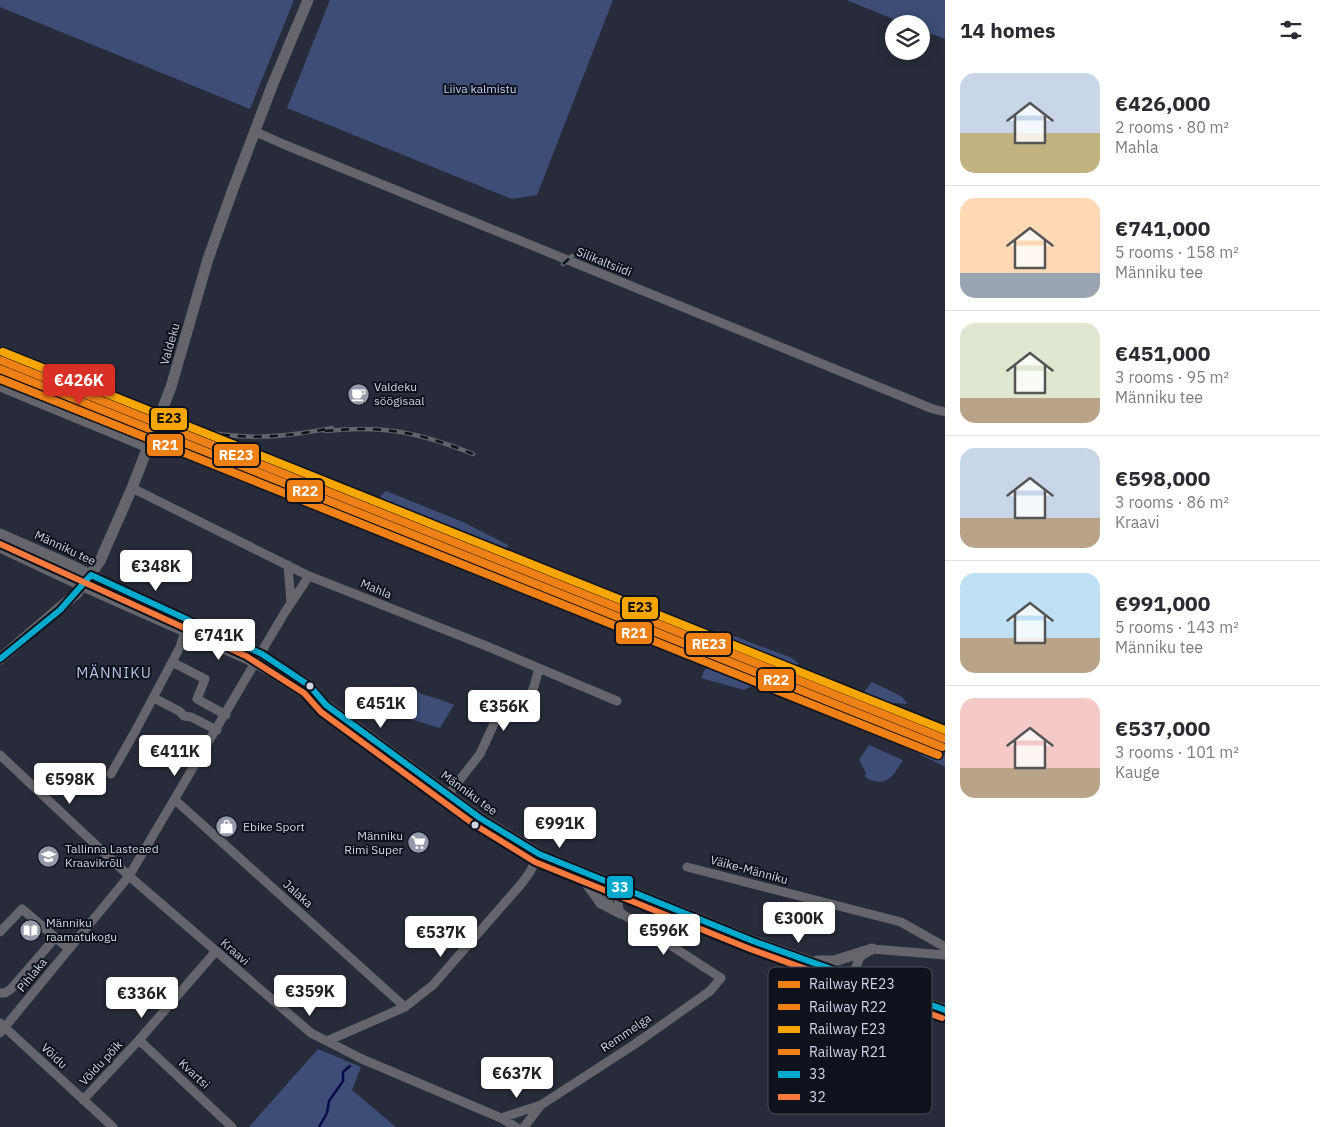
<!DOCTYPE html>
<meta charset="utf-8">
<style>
:root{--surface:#fff;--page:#f7f7f7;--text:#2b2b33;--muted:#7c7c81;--line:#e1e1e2;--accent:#d93025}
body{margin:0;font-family:"IBM Plex Sans",sans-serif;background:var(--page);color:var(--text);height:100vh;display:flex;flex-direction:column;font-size:19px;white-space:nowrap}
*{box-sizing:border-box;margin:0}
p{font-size:16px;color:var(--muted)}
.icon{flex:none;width:28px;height:28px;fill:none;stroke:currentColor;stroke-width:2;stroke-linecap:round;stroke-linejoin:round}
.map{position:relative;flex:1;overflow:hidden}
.sheet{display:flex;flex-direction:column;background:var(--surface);width:375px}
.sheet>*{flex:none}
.controls{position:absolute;left:885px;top:15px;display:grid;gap:10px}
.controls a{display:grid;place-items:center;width:45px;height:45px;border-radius:50%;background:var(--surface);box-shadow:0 2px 12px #0003;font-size:25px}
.price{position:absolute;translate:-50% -42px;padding:0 11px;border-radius:5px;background:#fff;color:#222;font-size:16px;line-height:32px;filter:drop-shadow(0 1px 2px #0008)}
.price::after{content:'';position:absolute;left:50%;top:30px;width:15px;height:11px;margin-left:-8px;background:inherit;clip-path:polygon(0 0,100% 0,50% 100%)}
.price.current{background:var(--accent);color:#fff}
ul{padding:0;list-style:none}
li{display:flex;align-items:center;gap:15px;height:125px;padding:0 15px}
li+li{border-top:1px solid var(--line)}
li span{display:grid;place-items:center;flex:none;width:140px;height:100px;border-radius:15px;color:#555}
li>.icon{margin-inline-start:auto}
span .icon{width:60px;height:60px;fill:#fffc;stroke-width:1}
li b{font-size:21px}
h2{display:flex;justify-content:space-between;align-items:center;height:60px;padding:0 15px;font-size:21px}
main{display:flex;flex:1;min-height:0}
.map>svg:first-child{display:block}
.green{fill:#3d4d76}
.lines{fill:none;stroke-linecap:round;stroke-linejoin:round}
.stream{stroke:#070c48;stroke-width:2.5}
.minor{stroke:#64666b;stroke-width:9}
.tertiary{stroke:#64666b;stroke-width:11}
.rail-casing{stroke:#62646d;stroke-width:4.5}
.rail{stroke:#0e121d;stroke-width:2.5;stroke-dasharray:8;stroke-linecap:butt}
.bus-1-casing{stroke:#0e121d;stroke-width:10}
.bus-2-casing{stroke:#0e121d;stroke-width:10}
.bus-1{stroke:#00a9ce;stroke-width:6}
.bus-2{stroke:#f6793e;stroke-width:6}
.rail-1-casing{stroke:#0e121d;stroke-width:11}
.rail-2-casing{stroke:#0e121d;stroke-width:11}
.rail-3-casing{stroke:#0e121d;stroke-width:11}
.rail-4-casing{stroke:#0e121d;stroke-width:11}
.rail-1{stroke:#ef8016;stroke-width:8}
.rail-2{stroke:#ef8016;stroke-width:8}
.rail-3{stroke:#f7a600;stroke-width:8}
.rail-4{stroke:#ef8016;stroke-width:8}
.bus-dot{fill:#ced5e5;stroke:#0e121d;stroke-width:2}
.labels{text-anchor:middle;stroke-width:4;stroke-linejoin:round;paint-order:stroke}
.park-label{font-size:12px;fill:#bfd0f7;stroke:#0e121d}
.street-label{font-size:12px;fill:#ced5e5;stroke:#0e121d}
.poi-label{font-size:12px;fill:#ced5e5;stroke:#0e121d;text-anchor:start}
.quarter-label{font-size:15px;letter-spacing:1px;fill:#b4c2e2;stroke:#0e121d}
.key{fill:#0e121d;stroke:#484c59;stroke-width:1}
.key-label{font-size:14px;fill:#ced5e5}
.line-badge{stroke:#0e121d;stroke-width:2}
.badge-label{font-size:14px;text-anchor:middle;font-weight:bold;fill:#fff}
.pale-badge-label{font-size:14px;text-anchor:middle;font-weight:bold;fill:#111}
</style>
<main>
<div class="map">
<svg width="945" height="1127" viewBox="0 0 945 1127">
<rect width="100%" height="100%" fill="#282c3a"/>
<path class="green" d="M 0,0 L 294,0 L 250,109 L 0,7 Z
M 330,0 L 613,0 L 537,195 L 512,199 L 287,108 Z
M 846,0 L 945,0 L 945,39 L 921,30 L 921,24 L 906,24 Z
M 386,491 L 463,522 L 508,545 L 505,551 L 493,548 L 418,520 L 380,501 L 381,495 Z
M 718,630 L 792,658 L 799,664 L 785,667 L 714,636 Z
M 716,665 L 756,679 L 756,680 L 752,686 L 744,690 L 701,678 L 705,669 Z
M 872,682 L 901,696 L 908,704 L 880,702 L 862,694 Z
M 397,686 L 401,689 C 412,689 418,693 428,696 C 438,699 445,701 454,705 L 440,728 L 410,719 L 394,711 L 390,699 Z
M 877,718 L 939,743 L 938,752 L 945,755 L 945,767 L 870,729 Z
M 869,745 L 903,760 C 893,777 885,789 865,777 L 866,773 L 859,760 Z
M 318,1049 L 361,1067 L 352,1090 L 396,1127 L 249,1127 Z"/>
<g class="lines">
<path class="stream" d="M 319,1127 L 327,1113 L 329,1101 L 343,1081 L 343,1072 L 350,1066"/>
<path class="minor" d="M 254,131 L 283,144 L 933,409 L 945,412
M 0,387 L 148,448
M 132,488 L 309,576 L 484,645 L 617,701
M 288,565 L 291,603
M 172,662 L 205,679 L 197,699 L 226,715
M 154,698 L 179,711 L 184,716 L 191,717 L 217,730
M 0,755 L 129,876 L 311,1033 L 362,1059 L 501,1118 L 516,1127
M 111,774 L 137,728 L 180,647 L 187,625
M 448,795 L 480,754 L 505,700 L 518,705 C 535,695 534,685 539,668
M 175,800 L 405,1007
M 687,867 L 901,922 L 945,947
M 620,913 L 618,905 L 623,889
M 0,932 L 22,909 L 69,949
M 852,977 L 860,957 L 872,949 L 945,955
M 0,993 L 5,993 L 11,989 L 55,938
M 0,1023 L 113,1127
M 0,1033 L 129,876 L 285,612 L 309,576
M 139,1040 L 232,1127
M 327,1041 L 405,1007 L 433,985 L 522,883 L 530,872 L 539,854
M 83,1100 L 139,1040 L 216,951
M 501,1118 L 541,1105
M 524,1127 L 541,1105 L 635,1044 L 710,991 L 721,978 L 610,906 C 606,898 609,892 612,885"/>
<path class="tertiary" d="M 0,534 L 75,567 L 107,584 L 250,648 L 310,686 L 322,701
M 0,547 L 83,586 L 248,659 C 275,672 299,691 326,705 L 480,818 L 539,854 L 753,941 L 945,1010
M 0,659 L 77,593 L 100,561 L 132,488 L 171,387 L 208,259 L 233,189 L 272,86 L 308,0
M 575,873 L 586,882 L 601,903 L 620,913
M 817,961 L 834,961 L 872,949"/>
<defs>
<path id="rail" d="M 563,264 L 572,256
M 131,405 C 149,412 168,422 188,428 C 239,441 280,438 332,428
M 325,431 C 384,425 418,432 473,454"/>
</defs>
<use href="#rail" class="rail-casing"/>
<use href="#rail" class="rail"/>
<defs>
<path id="bus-1" d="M 0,659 L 60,610 L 91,575 L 262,654 L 310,686 L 326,705 L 480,818 L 539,854 L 753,941 L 945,1010"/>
<path id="bus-2" d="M 0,544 L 246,656 L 304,693 L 321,712 L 475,825 L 535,862 L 750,949 L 942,1018"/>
</defs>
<use href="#bus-1" class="bus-1-casing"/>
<use href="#bus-2" class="bus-2-casing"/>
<use href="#bus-1" class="bus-1"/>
<use href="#bus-2" class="bus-2"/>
<defs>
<path id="rail-1" d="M 0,360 L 945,739"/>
<path id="rail-2" d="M 0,369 L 942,747"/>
<path id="rail-3" d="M 3,352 L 945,730"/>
<path id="rail-4" d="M 0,379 L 938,755"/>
</defs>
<use href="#rail-1" class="rail-1-casing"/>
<use href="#rail-2" class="rail-2-casing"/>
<use href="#rail-3" class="rail-3-casing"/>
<use href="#rail-4" class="rail-4-casing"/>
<use href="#rail-1" class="rail-1"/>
<use href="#rail-2" class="rail-2"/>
<use href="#rail-3" class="rail-3"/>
<use href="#rail-4" class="rail-4"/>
</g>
<defs>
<symbol id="cafe-disc" viewBox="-11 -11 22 22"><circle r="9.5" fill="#949aa9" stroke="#0e121d"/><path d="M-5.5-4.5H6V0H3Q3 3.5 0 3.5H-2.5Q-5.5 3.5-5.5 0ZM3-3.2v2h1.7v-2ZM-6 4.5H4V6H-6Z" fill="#fff"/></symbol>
<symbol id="shop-disc" viewBox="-11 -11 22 22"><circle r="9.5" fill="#949aa9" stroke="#0e121d"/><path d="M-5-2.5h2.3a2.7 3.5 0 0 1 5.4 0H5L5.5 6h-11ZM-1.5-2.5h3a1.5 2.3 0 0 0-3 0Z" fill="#fff"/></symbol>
<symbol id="supermarket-disc" viewBox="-11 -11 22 22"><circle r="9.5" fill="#949aa9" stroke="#0e121d"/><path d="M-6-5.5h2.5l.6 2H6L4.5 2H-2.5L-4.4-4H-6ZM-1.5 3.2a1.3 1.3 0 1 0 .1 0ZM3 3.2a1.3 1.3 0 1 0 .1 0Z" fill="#fff"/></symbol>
<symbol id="school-disc" viewBox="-11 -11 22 22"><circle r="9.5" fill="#949aa9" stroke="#0e121d"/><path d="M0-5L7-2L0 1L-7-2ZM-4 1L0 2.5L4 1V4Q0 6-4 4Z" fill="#fff"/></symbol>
<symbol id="library-disc" viewBox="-11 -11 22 22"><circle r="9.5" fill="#949aa9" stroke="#0e121d"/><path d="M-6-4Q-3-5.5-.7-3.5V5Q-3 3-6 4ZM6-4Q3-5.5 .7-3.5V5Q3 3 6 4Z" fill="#fff"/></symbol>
</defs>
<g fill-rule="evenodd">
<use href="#cafe-disc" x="346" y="382" width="25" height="25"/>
<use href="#shop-disc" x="214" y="814" width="25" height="25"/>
<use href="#supermarket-disc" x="406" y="830" width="25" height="25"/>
<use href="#school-disc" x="36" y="844" width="25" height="25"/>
<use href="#library-disc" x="18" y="918" width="25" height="25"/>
</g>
<g class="bus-dot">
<circle cx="310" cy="686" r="4.5"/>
<circle cx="475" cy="825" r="4.5"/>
</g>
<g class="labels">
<g class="park-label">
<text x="480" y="93">Liiva kalmistu</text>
</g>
<g class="street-label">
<text transform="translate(604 262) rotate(22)" y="4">Silikaltsiidi</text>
<text transform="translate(170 344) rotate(-74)" y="4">Valdeku</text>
<text transform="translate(65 548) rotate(25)" y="4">Männiku tee</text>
<text transform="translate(376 589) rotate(22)" y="4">Mahla</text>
<text transform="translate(469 793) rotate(36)" y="4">Männiku tee</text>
<text transform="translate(749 870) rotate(15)" y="4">Väike-Männiku</text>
<text transform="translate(298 894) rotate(42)" y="4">Jalaka</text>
<text transform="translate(235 952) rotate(41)" y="4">Kraavi</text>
<text transform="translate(32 975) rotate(-51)" y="4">Pihlaka</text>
<text transform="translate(626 1033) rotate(-34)" y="4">Remmelga</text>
<text transform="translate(54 1056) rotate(43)" y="4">Võidu</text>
<text transform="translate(101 1063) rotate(-47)" y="4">Võidu põik</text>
<text transform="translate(194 1074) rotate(43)" y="4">Kvartsi</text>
</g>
<g class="poi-label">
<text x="374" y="391">Valdeku<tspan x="374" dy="14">söögisaal</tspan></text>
<text x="243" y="831">Ebike Sport</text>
<text x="403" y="840" text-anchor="end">Männiku<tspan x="403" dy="14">Rimi Super</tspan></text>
<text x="65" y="853">Tallinna Lasteaed<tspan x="65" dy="14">Kraavikrõll</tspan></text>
<text x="46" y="927">Männiku<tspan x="46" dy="14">raamatukogu</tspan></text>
</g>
<g class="quarter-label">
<text x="114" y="678">MÄNNIKU</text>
</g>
</g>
<rect x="768" y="967" width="164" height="147" rx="8" class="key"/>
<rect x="778" y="981" width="22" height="7" fill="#ef8016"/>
<rect x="778" y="1004" width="22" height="6" fill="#ef8016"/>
<rect x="778" y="1026" width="22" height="7" fill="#f7a600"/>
<rect x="778" y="1049" width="22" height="6" fill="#ef8016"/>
<rect x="778" y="1071" width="22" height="7" fill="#00a9ce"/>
<rect x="778" y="1094" width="22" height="6" fill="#f6793e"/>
<g class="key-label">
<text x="809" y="989">Railway RE23</text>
<text x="809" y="1012">Railway R22</text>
<text x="809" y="1034">Railway E23</text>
<text x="809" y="1057">Railway R21</text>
<text x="809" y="1079">33</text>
<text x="809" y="1102">32</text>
</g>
<g class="line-badge">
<rect x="150" y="407" width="38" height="24" rx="5" fill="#f7a600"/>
<rect x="146" y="433" width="38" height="24" rx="5" fill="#ef8016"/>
<rect x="213" y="443" width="47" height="24" rx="5" fill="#ef8016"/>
<rect x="286" y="479" width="38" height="24" rx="5" fill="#ef8016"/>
<rect x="621" y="596" width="38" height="24" rx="5" fill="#f7a600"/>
<rect x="615" y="621" width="38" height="24" rx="5" fill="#ef8016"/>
<rect x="685" y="632" width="47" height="24" rx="5" fill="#ef8016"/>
<rect x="757" y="668" width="38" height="24" rx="5" fill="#ef8016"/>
<rect x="606" y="875" width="28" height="24" rx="5" fill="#00a9ce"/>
</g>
<g class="badge-label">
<text x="165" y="450">R21</text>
<text x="236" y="460">RE23</text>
<text x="305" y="496">R22</text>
<text x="634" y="638">R21</text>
<text x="709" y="649">RE23</text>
<text x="776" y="685">R22</text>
<text x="620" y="892">33</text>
</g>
<g class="pale-badge-label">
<text x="169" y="423">E23</text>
<text x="640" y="612">E23</text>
</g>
</svg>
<div class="controls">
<a><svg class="icon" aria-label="layers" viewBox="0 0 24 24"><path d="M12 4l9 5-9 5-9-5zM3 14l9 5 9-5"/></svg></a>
</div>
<b class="price current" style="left:79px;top:406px">€426K</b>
<b class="price" style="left:156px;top:592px">€348K</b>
<b class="price" style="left:219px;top:661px">€741K</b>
<b class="price" style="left:381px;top:729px">€451K</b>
<b class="price" style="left:504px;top:732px">€356K</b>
<b class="price" style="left:175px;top:777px">€411K</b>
<b class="price" style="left:70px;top:805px">€598K</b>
<b class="price" style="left:560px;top:849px">€991K</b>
<b class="price" style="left:799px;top:944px">€300K</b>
<b class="price" style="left:664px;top:956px">€596K</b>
<b class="price" style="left:441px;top:958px">€537K</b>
<b class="price" style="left:310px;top:1017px">€359K</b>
<b class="price" style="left:142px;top:1019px">€336K</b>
<b class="price" style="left:517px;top:1099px">€637K</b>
</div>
<section class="sheet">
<h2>14 homes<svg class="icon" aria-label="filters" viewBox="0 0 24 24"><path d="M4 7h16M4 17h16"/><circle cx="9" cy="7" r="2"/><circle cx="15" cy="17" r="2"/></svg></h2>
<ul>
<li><span style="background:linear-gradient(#c9d6e8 60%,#c2b280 0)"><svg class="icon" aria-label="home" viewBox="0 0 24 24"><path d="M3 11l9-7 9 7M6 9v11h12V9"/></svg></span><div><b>€426,000</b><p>2 rooms · 80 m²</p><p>Mahla</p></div></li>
<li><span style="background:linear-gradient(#ffd9b3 75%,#9aa5b1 0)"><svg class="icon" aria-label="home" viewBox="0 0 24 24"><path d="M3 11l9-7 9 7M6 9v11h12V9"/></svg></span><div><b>€741,000</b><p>5 rooms · 158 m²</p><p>Männiku tee</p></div></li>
<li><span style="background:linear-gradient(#dfe7d0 75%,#b9a48a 0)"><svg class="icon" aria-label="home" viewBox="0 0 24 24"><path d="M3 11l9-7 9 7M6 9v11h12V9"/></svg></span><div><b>€451,000</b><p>3 rooms · 95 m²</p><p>Männiku tee</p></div></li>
<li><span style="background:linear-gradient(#c9d6e8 70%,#b9a48a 0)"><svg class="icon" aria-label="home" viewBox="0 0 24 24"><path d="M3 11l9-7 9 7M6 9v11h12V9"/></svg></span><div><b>€598,000</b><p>3 rooms · 86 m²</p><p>Kraavi</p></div></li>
<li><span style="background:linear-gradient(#bfe0f5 65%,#b9a48a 0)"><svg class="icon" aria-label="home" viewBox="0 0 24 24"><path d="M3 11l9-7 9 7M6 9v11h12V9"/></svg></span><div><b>€991,000</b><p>5 rooms · 143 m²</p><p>Männiku tee</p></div></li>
<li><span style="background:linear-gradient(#f6c9c9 70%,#b9a48a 0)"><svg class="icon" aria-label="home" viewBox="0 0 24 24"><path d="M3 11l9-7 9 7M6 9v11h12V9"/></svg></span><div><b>€537,000</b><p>3 rooms · 101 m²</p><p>Kauge</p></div></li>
</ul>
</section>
</main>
